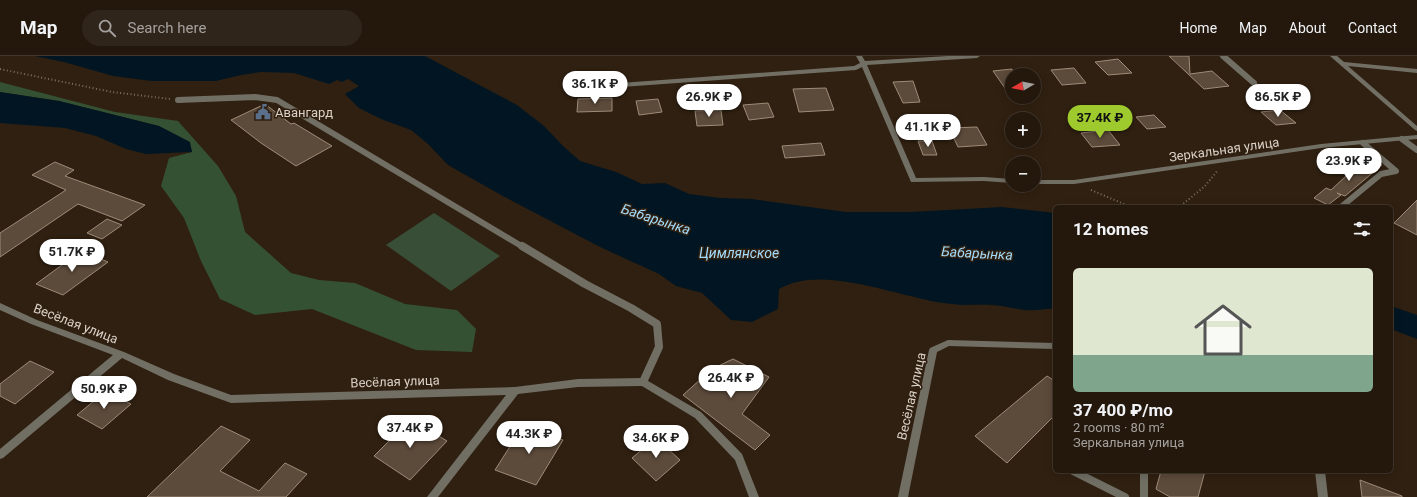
<!DOCTYPE html>
<meta charset="utf-8">
<style>
:root{--surface:#24180d;--page:#30251b;--text:#f1f3f6;--muted:#a3a09d;--line:#41372e;--accent:#9fca2d}
body{margin:0;font-family:Roboto,sans-serif;background:var(--page);color:var(--text);height:100vh;display:flex;flex-direction:column;font-size:15px;white-space:nowrap}
*{box-sizing:border-box;margin:0}
p{font-size:13px;color:var(--muted)}
.icon{flex:none;width:22px;height:22px;fill:none;stroke:currentColor;stroke-width:2;stroke-linecap:round;stroke-linejoin:round}
.map{position:relative;flex:1;overflow:hidden}
.sheet{position:absolute;left:1053px;top:149px;width:340px;height:268px;display:flex;flex-direction:column;background:var(--surface);border-radius:6px;box-shadow:0 2px 10px #0003,0 0 0 1px var(--line)}
.sheet>*{flex:none}
.needle{width:26px;rotate:260deg}
.fabs{position:absolute;left:1005px;top:12px;display:grid;gap:8px}
.fabs a{display:grid;place-items:center;width:36px;height:36px;border-radius:50%;background:var(--surface);box-shadow:0 2px 10px #0003,0 0 0 1px var(--line);font-size:20px}
.price{position:absolute;translate:-50% -34px;padding:0 9px;border-radius:14px;background:#fff;color:#222;font-size:13px;line-height:26px;filter:drop-shadow(0 1px 2px #0008)}
.price::after{content:'';position:absolute;left:50%;top:24px;width:12px;height:9px;margin-left:-6px;background:inherit;clip-path:polygon(0 0,100% 0,50% 100%)}
.price.on{background:var(--accent);color:#111}
ul{padding:0;list-style:none}
li{display:grid;align-content:center;gap:8px;height:212px;padding:0 20px}
li span{display:grid;place-items:center;height:124px;border-radius:6px;color:#555}
li>.icon{margin-inline-start:auto}
span .icon{width:72px;height:72px;fill:#fffc;stroke-width:1}
li b{font-size:17px}
h2{display:flex;justify-content:space-between;align-items:center;height:48px;padding:0 20px;font-size:17px}
header{display:flex;align-items:center;gap:24px;box-sizing:border-box;height:56px;padding:0 20px;background:var(--surface);border-bottom:1px solid var(--line)}
header strong{font-size:19px}
nav{display:flex;gap:22px;margin-inline-start:auto;font-size:14px}
.search{width:280px;height:36px;background:var(--page);display:flex;align-items:center;gap:10px;box-sizing:border-box;padding:0 14px;border-radius:22px;color:var(--muted);font-size:15px}
.map>svg:first-child{display:block}
.green{fill:#394e37}
.forest{fill:#355133}
.water{fill:#011622}
.lines{fill:none;stroke-linecap:round;stroke-linejoin:round}
.river{fill:#011622;fill-rule:evenodd}
.building{fill:#5c4a3a;stroke:#9e8b79}
.path{stroke:#7c6f62;stroke-width:2;stroke-dasharray:1 2.5;stroke-linecap:butt}
.lane-far1{stroke:#716f64;stroke-width:6}
.lane{stroke:#716f64;stroke-width:8}
.street{fill:#716f64;fill-rule:evenodd}
.labels{text-anchor:middle;stroke-width:3;stroke-linejoin:round;paint-order:stroke}
.poi-label{font-size:13px;fill:#dbd1c7;stroke:#302011;text-anchor:start}
.street-label{font-size:13px;fill:#dbd1c7;stroke:#302011}
.water-label{font-size:14px;font-style:italic;fill:#a2dbfb;stroke:#302011}
</style>
<header>
<strong>Map</strong>
<div class="search"><svg class="icon" aria-label="search" viewBox="0 0 24 24"><circle cx="10" cy="10" r="6"/><path d="M15 15l6 6"/></svg>Search here</div>
<nav><a>Home</a><a>Map</a><a>About</a><a>Contact</a></nav>
</header>
<div class="map">
<svg width="1417" height="441" viewBox="0 0 1417 441">
<rect width="100%" height="100%" fill="#302011"/>
<path class="green" d="M 434,157 L 500,200 L 451,235 L 386,189 Z"/>
<path class="forest" d="M 0,26 L 115,56 L 178,65 L 218,110 L 236,140 L 245,176 L 291,217 L 319,224 L 355,227 L 405,248 L 457,254 L 476,273 L 472,296 L 416,294 L 312,253 L 255,259 L 220,243 L 201,205 L 184,162 L 161,130 L 169,102 L 192,96 L 189,86 L 159,70 L 59,45 L 0,36 Z"/>
<path class="water" d="M 35,0 L 425,0 L 517,49 L 544,70 L 563,90 L 580,105 L 616,116 L 642,128 L 665,127 L 689,138 L 720,142 L 752,143 L 846,156 L 910,156 L 1002,151 L 1055,157 L 1055,252 C 1045,253 1034,255 1025,254 C 1013,253 1002,249 991,249 C 978,248 965,250 952,248 C 904,244 823,206 779,233 L 778,253 L 752,266 L 731,264 L 702,237 L 676,230 L 659,218 L 600,191 L 501,139 L 448,109 L 428,88 L 411,74 L 381,63 L 359,52 L 345,38 L 359,30 L 348,23 L 342,26 L 337,24 L 329,28 L 294,17 L 261,16 L 241,19 L 216,25 L 152,25 L 113,20 L 64,6 Z
M 0,36 L 59,45 L 159,70 L 190,86 L 192,96 L 146,98 L 126,93 L 96,80 L 65,72 L 0,67 Z"/>
<g class="lines">
<path class="river" d="M 1391,250 L 1417,259 L 1417,283 L 1391,273 Z"/>
</g>
<path class="building" d="M 1169,0 L 1189,0 L 1190,18 L 1212,15 L 1229,30 L 1204,33 Z
M 1118,3 L 1132,17 L 1108,19 L 1095,6 Z
M 1074,12 L 1086,27 L 1062,29 L 1051,14 Z
M 1012,13 L 1012,42 L 993,15 Z
M 913,25 L 920,46 L 903,47 L 893,26 Z
M 826,32 L 834,54 L 799,56 L 793,33 Z
M 612,42 L 612,55 L 577,56 L 578,43 Z
M 658,43 L 662,56 L 639,59 L 636,45 Z
M 768,47 L 774,61 L 749,64 L 743,49 Z
M 265,48 L 291,68 L 294,67 L 332,90 L 296,110 L 261,87 L 231,64 Z
M 721,54 L 723,69 L 697,70 L 695,55 Z
M 1280,54 L 1296,67 L 1276,69 L 1261,56 Z
M 1154,59 L 1166,71 L 1147,73 L 1136,61 Z
M 977,71 L 987,89 L 958,91 L 949,72 Z
M 1108,74 L 1120,89 L 1092,91 L 1081,77 Z
M 918,85 L 932,85 L 937,99 L 923,99 Z
M 821,87 L 825,99 L 785,102 L 782,90 Z
M 1374,103 L 1382,109 L 1345,140 L 1337,137 L 1341,139 L 1328,149 L 1314,142 L 1326,132 L 1331,134 L 1362,105 Z
M 55,106 L 74,114 L 65,120 L 145,149 L 122,165 L 78,148 L 0,201 L 0,177 L 66,134 L 32,119 Z
M 1417,144 L 1417,179 L 1394,167 Z
M 107,163 L 122,169 L 102,183 L 87,177 Z
M 81,195 L 108,206 L 63,239 L 36,228 Z
M 733,303 L 769,321 L 742,358 L 770,379 L 755,394 L 683,339 L 712,313 Z
M 30,305 L 54,316 L 15,348 L 0,340 L 0,328 Z
M 1047,320 L 1055,325 L 1055,359 L 1007,407 L 975,380 Z
M 106,335 L 131,348 L 102,373 L 77,359 Z
M 411,363 L 447,385 L 410,424 L 374,400 Z
M 221,370 L 250,384 L 220,415 L 259,435 L 285,407 L 307,418 L 286,441 L 147,441 Z
M 523,370 L 563,384 L 536,429 L 495,414 Z
M 656,382 L 680,404 L 656,425 L 632,402 Z
M 1161,415 L 1205,415 L 1198,441 L 1170,441 L 1156,433 Z
M 1360,424 L 1402,440 L 1402,441 L 1362,441 Z"/>
<g class="lines">
<path class="path" d="M 0,13 L 112,36 L 170,43
M 1091,134 L 1131,151
M 1183,151 L 1183,148 L 1205,130 L 1218,114"/>
<path class="lane-far1" d="M 1223,0 L 1254,27
M 178,44 L 255,41 L 277,44 L 523,191
M 1402,83 L 1417,94
M 1341,151 L 1381,118 L 1396,115 L 1363,87"/>
<path class="lane" d="M 522,190 L 585,228 L 631,252 L 657,268 L 659,291 L 643,326
M 1073,415 L 1125,441
M 1144,415 L 1144,441"/>
<path class="street" d="M 856,0 L 862,0 L 865,5 L 948,0 L 980,0 L 977,2 L 867,9 L 916,122 L 984,121 L 1012,123 L 1012,127 L 984,125 L 911,126 L 862,11 L 856,14 L 566,35 L 563,33 L 566,31 L 854,10 L 860,7 Z
M 1330,0 L 1337,0 L 1344,6 L 1417,13 L 1417,17 L 1348,10 L 1417,70 L 1417,75 L 1415,74 Z
M 1417,79 L 1417,83 L 1321,92 L 1074,128 L 1034,128 L 1034,124 L 1074,124 L 1321,88 Z
M 0,247 L 37,264 L 124,296 L 174,318 L 231,339 L 515,331 L 578,323 L 643,322 L 701,356 L 742,398 L 759,441 L 749,441 L 735,404 L 695,362 L 642,330 L 578,331 L 518,338 L 438,441 L 427,441 L 506,339 L 231,347 L 168,324 L 122,302 L 3,402 L 0,403 L 0,393 L 113,299 L 31,268 L 0,254 Z
M 948,284 L 1055,287 L 1055,293 L 949,290 L 937,296 L 908,441 L 898,441 L 929,294 L 930,292 Z
M 1315,415 L 1325,415 L 1328,441 L 1318,441 Z"/>
</g>
<defs>
<symbol id="civic-bare" viewBox="-9 -9 18 18"><path d="M-.6-6.5H3V-4.5H.6V-3L4-1V1h2V6H-6V1h2V-1L-.6-3ZM-1.2 2.5V6h2.4V2.5Z" fill="#5c6f8a" stroke="#302011" stroke-width="2.5" paint-order="stroke"/></symbol>
</defs>
<g fill-rule="evenodd">
<use href="#civic-bare" x="252" y="45" width="22" height="22"/>
</g>
<g class="labels">
<g class="poi-label">
<text x="275" y="61">Авангард</text>
</g>
<g class="street-label">
<text transform="translate(1224 93) rotate(-8)" y="5">Зеркальная улица</text>
<text transform="translate(76 267) rotate(21)" y="5">Весёлая улица</text>
<text transform="translate(395 325) rotate(-2)" y="5">Весёлая улица</text>
<text transform="translate(911 340) rotate(-77)" y="5">Весёлая улица</text>
</g>
<g class="water-label">
<text transform="translate(656 163) rotate(18)" y="5">Бабарынка</text>
<text x="739" y="202">Цимлянское</text>
<text transform="translate(977 197) rotate(3)" y="5">Бабарынка</text>
</g>
</g>
</svg>
<div class="fabs">
<a><svg class="needle" viewBox="-14 -14 28 28"><path d="M0-13l5 13h-10z" fill="#e53935"/><path d="M0 13l5-13h-10z" fill="#a3a09d"/></svg></a>
<a>+</a>
<a>−</a>
</div>
<b class="price" style="left:595px;top:49px">36.1K ₽</b>
<b class="price" style="left:709px;top:62px">26.9K ₽</b>
<b class="price" style="left:1278px;top:62px">86.5K ₽</b>
<b class="price on" style="left:1100px;top:83px">37.4K ₽</b>
<b class="price" style="left:928px;top:92px">41.1K ₽</b>
<b class="price" style="left:1349px;top:126px">23.9K ₽</b>
<b class="price" style="left:72px;top:217px">51.7K ₽</b>
<b class="price" style="left:731px;top:343px">26.4K ₽</b>
<b class="price" style="left:104px;top:354px">50.9K ₽</b>
<b class="price" style="left:410px;top:393px">37.4K ₽</b>
<b class="price" style="left:529px;top:399px">44.3K ₽</b>
<b class="price" style="left:656px;top:403px">34.6K ₽</b>
<section class="sheet">
<h2>12 homes<svg class="icon" aria-label="filters" viewBox="0 0 24 24"><path d="M4 7h16M4 17h16"/><circle cx="9" cy="7" r="2"/><circle cx="15" cy="17" r="2"/></svg></h2>
<ul>
<li><span style="background:linear-gradient(#dfe7d0 70%,#7fa58c 0)"><svg class="icon" aria-label="home" viewBox="0 0 24 24"><path d="M3 11l9-7 9 7M6 9v11h12V9"/></svg></span><div><b>37 400 ₽/mo</b><p>2 rooms · 80 m²</p><p>Зеркальная улица</p></div></li>
</ul>
</section>
</div>
